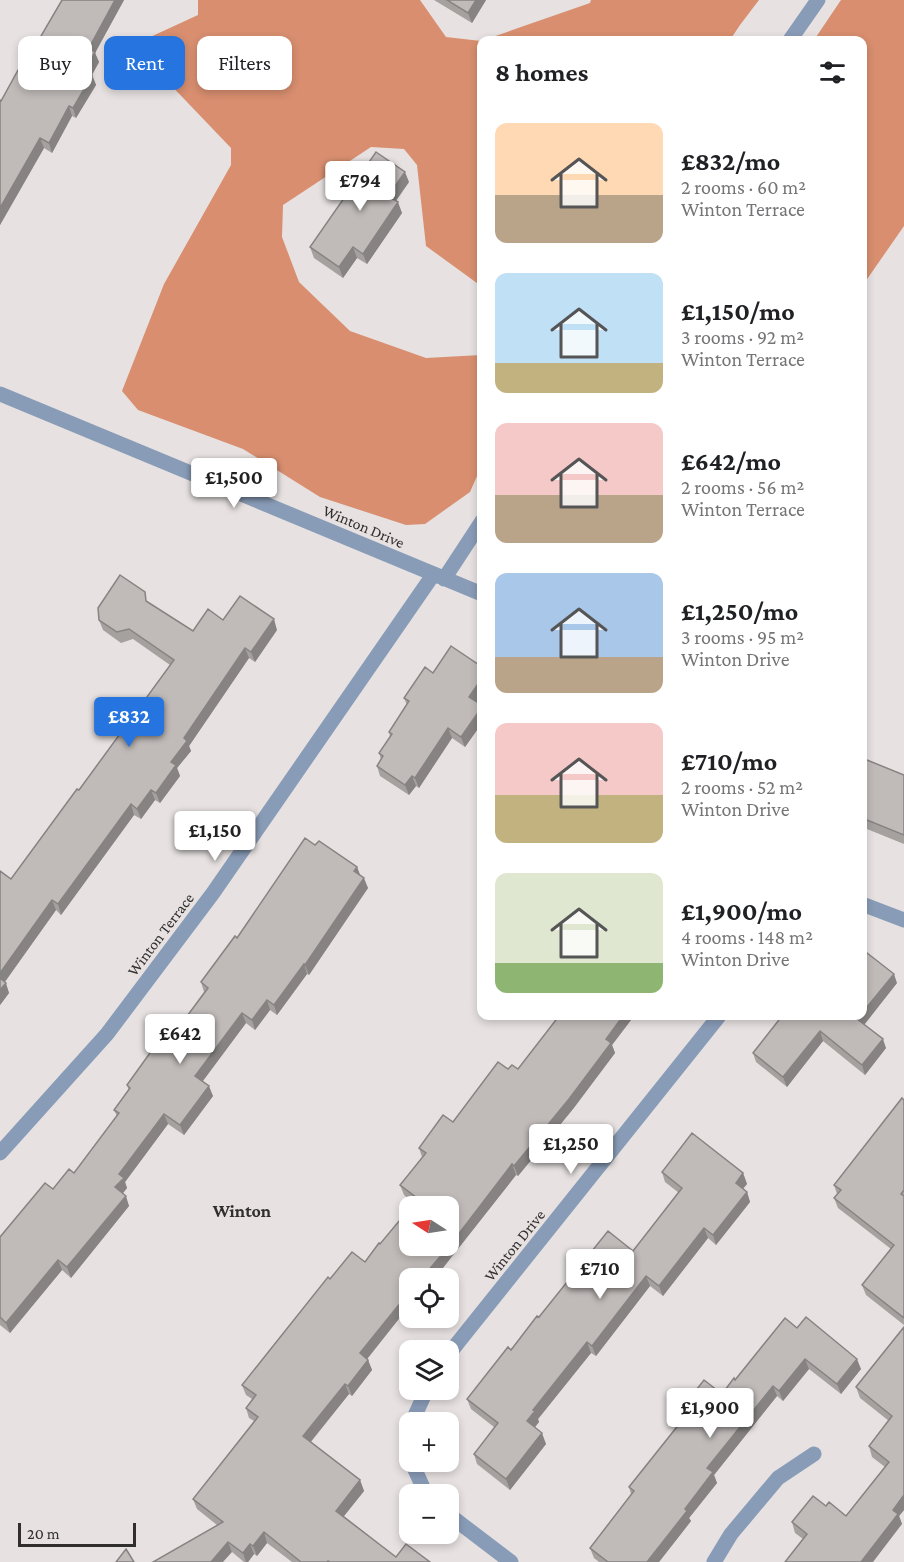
<!DOCTYPE html>
<meta charset="utf-8">
<style>
:root{--surface:#fff;--page:#f2f2f2;--text:#202124;--muted:#757577;--accent:#2674df}
body{margin:0;font-family:"Crimson Pro",serif;background:var(--page);color:var(--text);height:100vh;display:flex;flex-direction:column;font-size:22px;white-space:nowrap}
*{box-sizing:border-box;margin:0}
p{font-size:20px;color:var(--muted)}
.icon{flex:none;width:33px;height:33px;fill:none;stroke:currentColor;stroke-width:2;stroke-linecap:round;stroke-linejoin:round}
.map{position:relative;flex:1;overflow:hidden}
.drawer{position:absolute;left:477px;top:36px;width:390px;height:984px;display:flex;flex-direction:column;background:var(--surface);border-radius:12px;box-shadow:0 3px 9px #0003}
.drawer>*{flex:none}
.banner{position:absolute;left:18px;top:36px;width:369px;height:54px;display:flex;gap:12px}
.needle{width:39px;rotate:282deg}
.controls{position:absolute;left:399px;top:1196px;display:grid;gap:12px}
.controls a{display:grid;place-items:center;width:60px;height:60px;border-radius:12px;background:var(--surface);box-shadow:0 3px 9px #0003;font-size:30px}
.scale{position:absolute;left:18px;bottom:15px;width:118px;box-sizing:border-box;padding-left:6px;border:3px solid #302f2e;border-top:0;font-size:16px;line-height:21px;white-space:nowrap;color:#302f2e;-webkit-text-stroke:4px #e7e2e1;paint-order:stroke}
.price{position:absolute;translate:-50% -51px;padding:0 14px;border-radius:6px;background:#fff;color:#222;font-size:20px;line-height:39px;filter:drop-shadow(0 2px 3px #0008)}
.price::after{content:'';position:absolute;left:50%;top:36px;width:18px;height:14px;margin-left:-9px;background:inherit;clip-path:polygon(0 0,100% 0,50% 100%)}
.price.on{background:var(--accent);color:#fff}
ul{padding:0;list-style:none}
li{display:flex;align-items:center;gap:18px;height:150px;padding:0 18px}
li span{display:grid;place-items:center;flex:none;width:168px;height:120px;border-radius:12px;color:#555}
li>.icon{margin-inline-start:auto}
span .icon{width:72px;height:72px;fill:#fffc;stroke-width:1}
li b{font-size:26px}
h2{display:flex;justify-content:space-between;align-items:center;height:72px;padding:0 18px;font-size:26px}
.tag{padding:0 21px;border-radius:12px;background:var(--surface);box-shadow:0 3px 9px #0003;font-size:21px;line-height:54px}
.tag.on{background:var(--accent);color:#fff}
.map>svg:first-child{display:block}
.forest{fill:#d88e6f}
.lines{fill:none;stroke-linecap:round;stroke-linejoin:round}
.minor{stroke:#899cb7;stroke-width:15}
.wall{fill:#a5a19f}
.shaded-wall{fill:#868382}
.building{fill:#c0bbb9;stroke:#868382;stroke-width:1.5}
.labels{text-anchor:middle;stroke-width:5;stroke-linejoin:round;paint-order:stroke}
.street-label{font-size:16px;fill:#302f2e;stroke:#e7e2e1}
.neighbourhood-label{font-size:18px;font-weight:bold;fill:#302f2e;stroke:#e7e2e1}
</style>
<div class="map">
<svg width="904" height="1562" viewBox="0 0 904 1562">
<rect width="100%" height="100%" fill="#e7e2e1"/>
<path class="forest" d="M 198,0 L 420,0 L 446,37 L 481,41 L 481,286 L 426,246 L 417,165 L 404,149 L 371,147 L 283,205 L 282,237 L 299,282 L 350,331 L 426,358 L 481,355 L 481,467 L 470,492 L 425,524 L 406,525 L 320,497 L 243,449 L 138,410 L 122,391 L 164,284 L 231,165 L 231,148 L 143,56 L 148,38 L 198,15 Z
M 591,0 L 759,0 L 740,25 L 730,40 L 484,40 L 590,3 Z
M 841,0 L 904,0 L 904,226 L 863,285 L 862,40 L 814,40 Z"/>
<g class="lines">
<path class="minor" d="M 790,40 L 818,0
M 0,394 L 482,594
M 444,579 L 482,521
M 862,904 L 904,920
M 0,1153 L 107,1034 L 213,893 L 433,575
M 448,1355 L 719,1016
M 412,1422 L 427,1389
M 411,1461 L 426,1494
M 448,1514 L 511,1562
M 714,1562 L 731,1534 L 778,1478 L 814,1454"/>
</g>
<path class="wall" d="M 62,0 L 124,0 L 95,53 L 99,62 L 92,75 L 96,85 L 76,118 L 72,116 L 52,153 L 44,148 L 0,225 L 0,100 L 1,101 L 37,43 Z
M 434,0 L 486,0 L 472,23 Z
M 409,182 L 396,201 L 402,213 L 367,264 L 357,258 L 343,278 L 314,258 L 310,247 Z
M 149,603 L 193,631 L 223,620 L 277,630 L 255,662 L 249,658 L 189,746 L 191,751 L 177,768 L 180,776 L 160,803 L 155,800 L 141,819 L 134,815 L 61,915 L 56,910 L 5,982 L 9,993 L 0,1005 L 0,871 L 11,879 L 79,790 L 170,665 L 133,639 L 121,643 L 103,630 L 99,620 Z
M 482,667 L 482,694 L 476,702 L 482,705 L 482,723 L 465,747 L 452,738 L 419,788 L 416,786 L 409,795 L 380,776 L 377,766 L 381,759 L 379,753 L 390,737 L 389,732 L 407,705 L 404,698 L 433,673 Z
M 862,758 L 904,775 L 904,844 L 862,827 Z
M 315,845 L 357,867 L 360,876 L 368,888 L 309,975 L 307,974 L 277,1015 L 270,1010 L 255,1030 L 246,1023 L 203,1081 L 213,1096 L 184,1135 L 168,1124 L 125,1182 L 127,1188 L 123,1193 L 129,1206 L 71,1278 L 62,1270 L 10,1333 L 0,1325 L 0,1237 L 53,1189 L 74,1173 L 117,1116 L 114,1110 L 129,1091 L 127,1085 L 167,1043 L 204,992 L 201,982 Z
M 897,983 L 864,1024 L 886,1048 L 865,1075 L 823,1041 L 787,1087 L 756,1062 L 753,1053 Z
M 559,1016 L 634,1016 L 612,1045 L 615,1053 L 573,1109 L 518,1176 L 516,1175 L 435,1278 L 410,1278 L 367,1359 L 368,1360 L 372,1370 L 352,1396 L 349,1394 L 311,1442 L 360,1480 L 364,1491 L 344,1516 L 396,1557 L 430,1562 L 292,1562 L 267,1543 L 257,1556 L 254,1554 L 248,1562 L 244,1562 L 232,1552 L 217,1525 L 197,1509 L 193,1499 L 254,1421 L 249,1418 L 246,1408 L 252,1399 L 246,1395 L 242,1385 L 330,1279 L 365,1262 L 380,1244 L 413,1203 L 404,1195 L 400,1185 L 422,1157 L 419,1148 L 453,1122 L 508,1069 L 518,1069 Z
M 904,1100 L 904,1325 L 866,1295 L 862,1285 L 891,1249 L 838,1208 L 834,1198 L 837,1194 L 834,1185 Z
M 662,1172 L 743,1173 L 747,1184 L 743,1189 L 747,1192 L 750,1202 L 716,1245 L 708,1238 L 663,1296 L 650,1286 L 596,1356 L 591,1353 L 538,1419 L 539,1422 L 535,1427 L 546,1444 L 510,1490 L 477,1464 L 474,1454 L 494,1427 L 471,1409 L 467,1399 L 539,1317 L 633,1251 L 679,1193 L 665,1182 Z
M 904,1327 L 904,1510 L 899,1516 L 902,1524 L 803,1539 L 795,1533 L 792,1522 L 826,1506 L 846,1516 L 885,1467 L 872,1457 L 869,1446 L 889,1421 L 860,1398 L 856,1387 Z
M 797,1328 L 861,1369 L 841,1394 L 809,1369 L 783,1401 L 777,1396 L 714,1475 L 717,1483 L 689,1518 L 691,1521 L 659,1562 L 599,1562 L 594,1558 L 590,1548 L 631,1494 L 629,1487 L 677,1426 L 674,1418 L 722,1394 L 735,1380 Z"/>
<path class="shaded-wall" d="M 115,0 L 124,0 L 95,53 L 99,62 L 89,80 L 92,75 L 96,85 L 76,118 L 73,108 L 89,48 Z
M 476,0 L 486,0 L 472,23 L 468,13 Z
M 69,106 L 72,116 L 52,153 L 49,143 Z
M 40,138 L 44,148 L 0,225 L 0,208 Z
M 405,172 L 409,182 L 392,206 L 388,196 Z
M 398,202 L 402,213 L 367,264 L 363,254 Z
M 353,247 L 357,258 L 343,278 L 339,267 Z
M 274,619 L 277,630 L 255,662 L 251,652 Z
M 245,648 L 249,658 L 189,746 L 191,751 L 177,768 L 180,776 L 160,803 L 156,793 L 171,762 L 184,738 Z
M 482,678 L 482,694 L 473,707 L 469,697 Z
M 482,707 L 482,723 L 465,747 L 461,737 Z
M 448,728 L 452,738 L 419,788 L 415,778 Z
M 412,776 L 416,786 L 409,795 L 405,785 Z
M 151,790 L 155,800 L 141,819 L 137,809 Z
M 131,804 L 134,815 L 61,915 L 58,904 Z
M 357,867 L 361,877 L 354,871 Z
M 364,878 L 368,888 L 309,975 L 305,965 Z
M 52,900 L 56,910 L 1,987 L 0,983 L 0,973 Z
M 304,964 L 307,974 L 277,1015 L 274,1005 Z
M 894,974 L 897,983 L 861,1029 L 857,1019 L 860,1016 L 862,1016 L 862,1013 Z
M 6,983 L 9,993 L 0,1005 L 0,990 Z
M 267,1000 L 270,1010 L 255,1030 L 252,1020 Z
M 242,1013 L 246,1023 L 199,1086 L 195,1076 Z
M 623,1016 L 634,1016 L 612,1045 L 615,1053 L 573,1109 L 518,1176 L 514,1166 Z
M 820,1031 L 823,1041 L 787,1087 L 783,1077 Z
M 883,1039 L 886,1048 L 865,1075 L 862,1065 Z
M 209,1086 L 213,1096 L 184,1135 L 180,1125 Z
M 164,1114 L 168,1124 L 125,1182 L 127,1188 L 119,1198 L 115,1187 L 119,1174 Z
M 512,1164 L 516,1175 L 435,1278 L 428,1278 L 426,1273 Z
M 743,1173 L 747,1184 L 739,1193 L 736,1183 Z
M 747,1192 L 750,1202 L 716,1245 L 713,1235 Z
M 126,1196 L 129,1206 L 71,1278 L 67,1267 Z
M 704,1228 L 708,1238 L 663,1296 L 659,1286 Z
M 58,1260 L 62,1270 L 10,1333 L 6,1323 Z
M 424,1272 L 427,1278 L 420,1278 Z
M 646,1276 L 650,1286 L 596,1356 L 592,1346 Z
M 410,1291 L 410,1305 L 364,1363 L 360,1353 Z
M 587,1342 L 591,1353 L 538,1419 L 539,1422 L 531,1432 L 527,1421 L 533,1410 Z
M 805,1359 L 809,1369 L 783,1401 L 779,1391 Z
M 857,1359 L 861,1369 L 841,1394 L 837,1384 Z
M 368,1360 L 372,1370 L 352,1396 L 348,1386 Z
M 345,1384 L 349,1394 L 307,1446 L 303,1436 Z
M 773,1386 L 777,1396 L 714,1475 L 717,1483 L 689,1518 L 691,1521 L 659,1562 L 647,1562 L 707,1468 Z
M 542,1433 L 546,1444 L 510,1490 L 506,1479 Z
M 360,1480 L 364,1491 L 340,1521 L 336,1511 Z
M 904,1495 L 904,1510 L 899,1516 L 902,1524 L 873,1562 L 861,1562 L 893,1510 Z
M 264,1532 L 267,1543 L 257,1556 L 253,1546 Z
M 228,1542 L 232,1552 L 223,1562 L 211,1562 Z
M 250,1544 L 254,1554 L 248,1562 L 246,1562 L 243,1553 Z"/>
<path class="building" d="M 62,0 L 115,0 L 89,48 L 95,52 L 85,71 L 92,75 L 73,108 L 69,106 L 49,143 L 40,138 L 0,208 L 0,100 L 1,101 L 34,41 L 37,43 Z
M 447,0 L 476,0 L 468,13 Z
M 376,152 L 405,172 L 388,196 L 398,202 L 363,254 L 353,247 L 339,267 L 310,247 Z
M 120,575 L 145,592 L 146,601 L 193,631 L 208,609 L 223,620 L 240,596 L 274,619 L 251,652 L 245,648 L 184,738 L 187,741 L 171,762 L 176,765 L 156,793 L 151,790 L 137,809 L 131,804 L 58,904 L 52,900 L 0,973 L 0,871 L 11,879 L 77,789 L 79,790 L 174,660 L 129,629 L 117,632 L 99,620 L 98,608 Z
M 451,646 L 482,667 L 482,678 L 469,697 L 482,705 L 482,707 L 461,737 L 448,728 L 415,778 L 412,776 L 405,785 L 377,766 L 383,756 L 379,753 L 392,734 L 389,732 L 409,701 L 404,698 L 425,667 L 433,673 Z
M 862,758 L 904,775 L 904,835 L 862,818 Z
M 305,838 L 315,845 L 319,841 L 357,867 L 354,871 L 364,878 L 305,965 L 304,964 L 274,1005 L 267,1000 L 252,1020 L 242,1013 L 195,1076 L 209,1086 L 180,1125 L 164,1114 L 119,1174 L 124,1178 L 115,1187 L 126,1196 L 67,1267 L 58,1260 L 6,1323 L 0,1317 L 0,1237 L 45,1183 L 53,1189 L 69,1169 L 74,1173 L 119,1113 L 114,1110 L 130,1088 L 127,1085 L 160,1039 L 167,1043 L 208,988 L 201,982 L 235,936 L 237,938 Z
M 862,949 L 894,974 L 862,1013 Z
M 0,978 L 6,983 L 0,990 Z
M 559,1016 L 623,1016 L 606,1039 L 611,1043 L 569,1099 L 514,1166 L 512,1164 L 451,1244 L 426,1273 L 424,1272 L 420,1278 L 410,1278 L 410,1291 L 360,1353 L 368,1360 L 348,1386 L 345,1384 L 303,1436 L 360,1480 L 336,1511 L 396,1557 L 406,1544 L 430,1562 L 330,1562 L 328,1561 L 327,1562 L 301,1562 L 264,1532 L 253,1546 L 250,1544 L 243,1553 L 228,1542 L 211,1562 L 153,1562 L 223,1522 L 193,1499 L 258,1417 L 246,1408 L 256,1395 L 242,1385 L 328,1277 L 330,1279 L 352,1252 L 365,1262 L 379,1243 L 380,1244 L 410,1208 L 410,1245 L 448,1245 L 448,1206 L 411,1206 L 417,1198 L 400,1185 L 426,1153 L 419,1148 L 443,1115 L 453,1122 L 498,1062 L 508,1069 L 512,1065 L 518,1069 Z
M 782,1016 L 860,1016 L 857,1019 L 883,1039 L 862,1065 L 820,1031 L 783,1077 L 753,1053 Z
M 902,1098 L 904,1100 L 904,1190 L 901,1194 L 904,1196 L 904,1318 L 862,1285 L 894,1245 L 834,1198 L 841,1190 L 834,1185 Z
M 692,1133 L 743,1173 L 736,1183 L 747,1192 L 713,1235 L 704,1228 L 659,1286 L 646,1276 L 592,1346 L 587,1342 L 533,1410 L 535,1411 L 527,1421 L 542,1433 L 506,1479 L 474,1454 L 498,1423 L 467,1399 L 508,1347 L 511,1350 L 537,1316 L 539,1317 L 608,1231 L 633,1251 L 682,1188 L 662,1172 Z
M 806,1317 L 857,1359 L 837,1384 L 805,1359 L 779,1391 L 773,1386 L 707,1468 L 713,1472 L 685,1509 L 687,1511 L 647,1562 L 608,1562 L 590,1548 L 634,1491 L 629,1487 L 680,1423 L 674,1418 L 704,1380 L 722,1394 L 734,1378 L 735,1380 L 785,1318 L 797,1328 Z
M 904,1327 L 904,1495 L 893,1510 L 898,1514 L 861,1562 L 785,1562 L 807,1534 L 792,1522 L 813,1496 L 826,1506 L 829,1502 L 846,1516 L 889,1462 L 869,1446 L 892,1416 L 856,1387 Z
M 126,1549 L 134,1562 L 116,1562 Z"/>
<g class="labels">
<g class="street-label">
<text transform="translate(364 526) rotate(23)" y="6">Winton Drive</text>
<text transform="translate(160 934) rotate(-53)" y="6">Winton Terrace</text>
<text transform="translate(514 1245) rotate(-51)" y="6">Winton Drive</text>
</g>
<g class="neighbourhood-label">
<text x="242" y="1217">Winton</text>
</g>
</g>
</svg>
<div class="controls">
<a><svg class="needle" viewBox="-14 -14 28 28"><path d="M0-13l5 13h-10z" fill="#e53935"/><path d="M0 13l5-13h-10z" fill="#757577"/></svg></a>
<a><svg class="icon" aria-label="locate" viewBox="0 0 24 24"><circle cx="12" cy="12" r="6"/><path d="M12 2v4M12 18v4M2 12h4M18 12h4"/></svg></a>
<a><svg class="icon" aria-label="layers" viewBox="0 0 24 24"><path d="M12 4l9 5-9 5-9-5zM3 14l9 5 9-5"/></svg></a>
<a>+</a>
<a>−</a>
</div>
<div class="scale">20 m</div>
<b class="price" style="left:360px;top:212px">£794</b>
<b class="price" style="left:234px;top:509px">£1,500</b>
<b class="price on" style="left:129px;top:748px">£832</b>
<b class="price" style="left:215px;top:862px">£1,150</b>
<b class="price" style="left:180px;top:1065px">£642</b>
<b class="price" style="left:571px;top:1175px">£1,250</b>
<b class="price" style="left:600px;top:1300px">£710</b>
<b class="price" style="left:710px;top:1439px">£1,900</b>
<div class="banner">
<a class="tag">Buy</a>
<a class="tag on">Rent</a>
<a class="tag">Filters</a>
</div>
<section class="drawer">
<h2>8 homes<svg class="icon" aria-label="filters" viewBox="0 0 24 24"><path d="M4 7h16M4 17h16"/><circle cx="9" cy="7" r="2"/><circle cx="15" cy="17" r="2"/></svg></h2>
<ul>
<li><span style="background:linear-gradient(#ffd9b3 60%,#b9a48a 0)"><svg class="icon" aria-label="home" viewBox="0 0 24 24"><path d="M3 11l9-7 9 7M6 9v11h12V9"/></svg></span><div><b>£832/mo</b><p>2 rooms · 60 m²</p><p>Winton Terrace</p></div></li>
<li><span style="background:linear-gradient(#bfe0f5 75%,#c2b280 0)"><svg class="icon" aria-label="home" viewBox="0 0 24 24"><path d="M3 11l9-7 9 7M6 9v11h12V9"/></svg></span><div><b>£1,150/mo</b><p>3 rooms · 92 m²</p><p>Winton Terrace</p></div></li>
<li><span style="background:linear-gradient(#f6c9c9 60%,#b9a48a 0)"><svg class="icon" aria-label="home" viewBox="0 0 24 24"><path d="M3 11l9-7 9 7M6 9v11h12V9"/></svg></span><div><b>£642/mo</b><p>2 rooms · 56 m²</p><p>Winton Terrace</p></div></li>
<li><span style="background:linear-gradient(#a9c7e8 70%,#b9a48a 0)"><svg class="icon" aria-label="home" viewBox="0 0 24 24"><path d="M3 11l9-7 9 7M6 9v11h12V9"/></svg></span><div><b>£1,250/mo</b><p>3 rooms · 95 m²</p><p>Winton Drive</p></div></li>
<li><span style="background:linear-gradient(#f6c9c9 60%,#c2b280 0)"><svg class="icon" aria-label="home" viewBox="0 0 24 24"><path d="M3 11l9-7 9 7M6 9v11h12V9"/></svg></span><div><b>£710/mo</b><p>2 rooms · 52 m²</p><p>Winton Drive</p></div></li>
<li><span style="background:linear-gradient(#dfe7d0 75%,#8fb573 0)"><svg class="icon" aria-label="home" viewBox="0 0 24 24"><path d="M3 11l9-7 9 7M6 9v11h12V9"/></svg></span><div><b>£1,900/mo</b><p>4 rooms · 148 m²</p><p>Winton Drive</p></div></li>
</ul>
</section>
</div>
